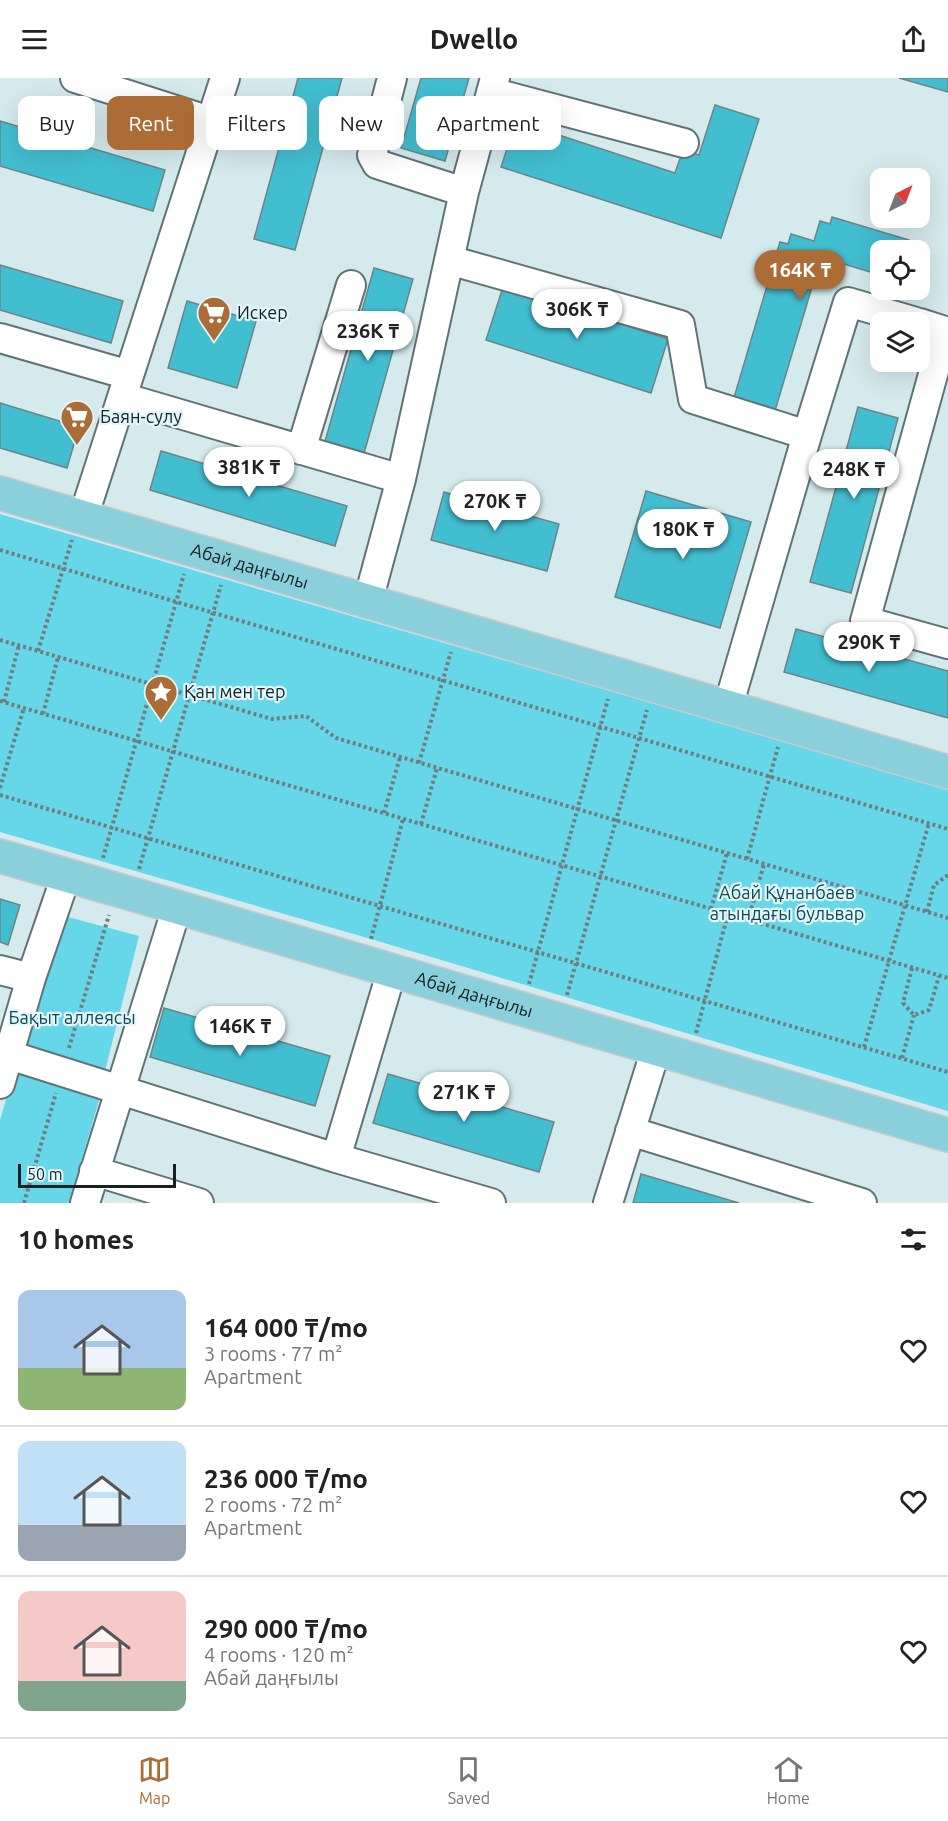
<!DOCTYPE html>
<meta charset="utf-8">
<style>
:root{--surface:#fff;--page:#f6f6f6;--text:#222;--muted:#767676;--line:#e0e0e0;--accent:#ac6c35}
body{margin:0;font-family:Ubuntu,sans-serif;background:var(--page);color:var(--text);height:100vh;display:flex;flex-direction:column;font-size:22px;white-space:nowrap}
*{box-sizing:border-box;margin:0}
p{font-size:20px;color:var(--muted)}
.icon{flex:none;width:33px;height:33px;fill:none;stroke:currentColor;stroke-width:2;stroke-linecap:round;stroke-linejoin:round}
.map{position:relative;height:1125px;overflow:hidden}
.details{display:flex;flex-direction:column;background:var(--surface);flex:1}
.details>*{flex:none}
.banner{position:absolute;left:18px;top:18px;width:600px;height:54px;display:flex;gap:12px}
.needle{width:39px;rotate:42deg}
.controls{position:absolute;left:870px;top:90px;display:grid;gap:12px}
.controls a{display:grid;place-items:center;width:60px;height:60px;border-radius:12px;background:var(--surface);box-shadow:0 6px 24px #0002;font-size:30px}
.scale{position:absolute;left:18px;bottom:15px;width:158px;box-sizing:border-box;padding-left:6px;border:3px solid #182021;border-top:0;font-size:16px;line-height:21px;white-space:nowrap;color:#182021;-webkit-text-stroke:4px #e1f7fb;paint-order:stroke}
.price{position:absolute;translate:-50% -51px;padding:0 14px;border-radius:21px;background:#fff;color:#222;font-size:20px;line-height:39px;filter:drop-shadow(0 2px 3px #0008)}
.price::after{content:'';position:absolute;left:50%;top:36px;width:18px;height:14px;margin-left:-9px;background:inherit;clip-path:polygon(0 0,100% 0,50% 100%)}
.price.selected{background:var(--accent);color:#fff}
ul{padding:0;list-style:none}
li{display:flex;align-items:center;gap:18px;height:150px;padding:0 18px}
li+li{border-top:2px solid var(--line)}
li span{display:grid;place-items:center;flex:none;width:168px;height:120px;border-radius:12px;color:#555}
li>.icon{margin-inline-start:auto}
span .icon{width:72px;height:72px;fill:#fffc;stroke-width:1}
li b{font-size:26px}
h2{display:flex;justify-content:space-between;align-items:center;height:72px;padding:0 18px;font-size:26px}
.tag{padding:0 21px;border-radius:12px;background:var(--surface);box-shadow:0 6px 24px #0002;font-size:21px;line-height:54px}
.tag.selected{background:var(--accent);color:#fff}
header{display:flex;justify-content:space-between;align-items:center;height:78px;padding:0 18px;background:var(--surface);font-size:27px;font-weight:700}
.menu{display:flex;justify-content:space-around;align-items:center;height:84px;border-top:2px solid var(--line);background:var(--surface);font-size:16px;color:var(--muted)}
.menu a{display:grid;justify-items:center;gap:3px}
.menu .selected{color:var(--accent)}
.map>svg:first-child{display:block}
.green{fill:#65d7e9}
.building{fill:#42bed1;stroke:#6f8386;stroke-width:1.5}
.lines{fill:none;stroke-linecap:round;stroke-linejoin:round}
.minor-casing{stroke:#607376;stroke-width:32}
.major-casing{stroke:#c8c9ca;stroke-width:36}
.path{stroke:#6f7d7f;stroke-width:4;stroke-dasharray:3 3;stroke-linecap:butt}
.minor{stroke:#fff;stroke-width:28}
.major{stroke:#89d0db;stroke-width:33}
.labels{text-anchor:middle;stroke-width:4.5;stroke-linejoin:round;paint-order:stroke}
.poi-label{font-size:18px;fill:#182021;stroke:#e1f7fb;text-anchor:start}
.street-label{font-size:18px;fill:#182021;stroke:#e1f7fb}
.park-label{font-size:18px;fill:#114850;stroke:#e1f7fb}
</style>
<header><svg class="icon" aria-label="menu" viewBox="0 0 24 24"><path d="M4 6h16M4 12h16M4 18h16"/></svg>Dwello<svg class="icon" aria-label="share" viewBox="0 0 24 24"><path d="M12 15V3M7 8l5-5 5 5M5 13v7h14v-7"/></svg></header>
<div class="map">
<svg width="948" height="1125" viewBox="0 0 948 1125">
<rect width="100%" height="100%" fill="#d4eaed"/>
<path class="green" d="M 0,436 L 948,711 L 948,1033 L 371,861 L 0,754 Z
M 57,836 L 139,858 L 103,1001 L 35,978 L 18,962 Z
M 14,994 L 100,1019 L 69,1125 L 0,1125 L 0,1042 Z"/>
<path class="building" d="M 298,0 L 342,0 L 295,172 L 254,161 Z
M 421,0 L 469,0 L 445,83 L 401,70 Z
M 899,0 L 948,0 L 948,14 Z
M 715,27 L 759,41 L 721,160 L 501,89 L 516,43 L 675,95 L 683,72 L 699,77 Z
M 0,43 L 165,92 L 153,133 L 0,88 Z
M 832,139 L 909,162 L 906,172 L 880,172 L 880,197 L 821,179 L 774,336 L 733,323 L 780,164 L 788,166 L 791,156 L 814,163 L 820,143 L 830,146 Z
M 0,187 L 123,223 L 111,265 L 0,232 Z
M 374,190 L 413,201 L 363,379 L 324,367 Z
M 503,209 L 668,261 L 651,315 L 486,262 Z
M 187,223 L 256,243 L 237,310 L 168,290 Z
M 0,325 L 79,349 L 67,390 L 0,370 Z
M 858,329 L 898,340 L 851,515 L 810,504 Z
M 161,373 L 347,428 L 335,468 L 150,412 Z
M 646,413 L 751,444 L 720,550 L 615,519 Z
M 444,414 L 559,446 L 547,493 L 431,462 Z
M 796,551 L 948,593 L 948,640 L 784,594 Z
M 0,821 L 20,827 L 8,867 L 0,864 Z
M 164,930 L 330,978 L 315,1028 L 150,979 Z
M 388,996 L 554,1044 L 539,1094 L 373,1045 Z
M 641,1096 L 739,1125 L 633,1125 Z"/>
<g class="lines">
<defs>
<path id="minor" d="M 75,0 L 210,43
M 392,0 L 372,77 L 377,86 L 464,114 L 401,401
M 491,14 L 684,65
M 464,114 L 495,0
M 449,182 L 680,247 L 693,321 L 807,357
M 920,245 L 945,253 L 865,543 L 948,566
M 0,260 L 129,297
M 122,319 L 401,401 L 368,523
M 301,372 L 351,207
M 83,440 L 225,0
M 728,629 L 807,357 L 848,224 L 916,244
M 0,892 L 31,900
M 9,977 L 336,1080 L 491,1125
M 0,1006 L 31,900 L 66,798
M 630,1053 L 862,1125
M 336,1080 L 392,892
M 94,1093 L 199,1125
M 85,1125 L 177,829
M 608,1125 L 656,971"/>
<g id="major">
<path id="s1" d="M 0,415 L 948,694"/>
<path id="s2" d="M 0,778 L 177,829 L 948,1057"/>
</g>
</defs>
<use href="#minor" class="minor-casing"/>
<use href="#major" class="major-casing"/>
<path class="path" d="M 0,472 L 948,751
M 0,562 L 272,641 L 306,638 L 336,660 L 948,840
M 38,573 L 72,462
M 0,623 L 948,900
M 4,624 L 19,567
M 43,636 L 58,579
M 419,685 L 451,574
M 0,710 L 24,630
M 0,717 L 948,994
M 384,735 L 400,679
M 421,746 L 437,690
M 103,780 L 184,496
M 747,781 L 778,669
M 139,791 L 221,507
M 711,831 L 727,775
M 927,834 L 934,807 L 948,797
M 748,842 L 764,786
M 371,861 L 403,741
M 912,890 L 903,925 L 914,937 L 929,932 L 939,898
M 529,906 L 608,621
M 567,917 L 647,632
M 696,955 L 728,836
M 864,969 L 929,745
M 69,970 L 109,837
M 902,980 L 914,937
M 24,1125 L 56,1015"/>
<use href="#minor" class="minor"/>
<use href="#major" class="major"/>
</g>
<defs>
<symbol id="supermarket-pin" viewBox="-11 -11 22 30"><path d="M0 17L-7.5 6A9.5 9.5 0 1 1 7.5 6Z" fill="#ac6c35" stroke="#e1f7fb"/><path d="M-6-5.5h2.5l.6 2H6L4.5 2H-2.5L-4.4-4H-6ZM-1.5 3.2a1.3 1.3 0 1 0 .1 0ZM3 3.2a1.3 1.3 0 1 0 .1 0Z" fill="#fff"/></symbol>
<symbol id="sight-pin" viewBox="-11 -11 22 30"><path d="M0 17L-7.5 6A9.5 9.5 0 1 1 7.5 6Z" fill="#ac6c35" stroke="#e1f7fb"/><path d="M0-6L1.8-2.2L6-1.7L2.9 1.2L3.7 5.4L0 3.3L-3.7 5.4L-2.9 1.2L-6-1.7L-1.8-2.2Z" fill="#fff"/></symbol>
</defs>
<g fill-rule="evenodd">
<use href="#supermarket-pin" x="195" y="216" width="38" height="52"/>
<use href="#supermarket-pin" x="58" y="320" width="38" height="52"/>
<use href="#sight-pin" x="142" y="595" width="38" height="52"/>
</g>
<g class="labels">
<g class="poi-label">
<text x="237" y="241">Искер</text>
<text x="100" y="345">Баян-сулу</text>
<text x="184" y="620">Қан мен тер</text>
</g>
<g class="street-label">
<text dy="6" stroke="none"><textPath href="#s1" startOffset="260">Абай даңғылы</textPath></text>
<text dy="6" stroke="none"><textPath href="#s2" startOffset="494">Абай даңғылы</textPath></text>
</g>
<g class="park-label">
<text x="787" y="821">Абай Құнанбаев<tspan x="787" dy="21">атындағы бульвар</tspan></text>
<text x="72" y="946">Бақыт аллеясы</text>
</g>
</g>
</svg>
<div class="controls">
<a><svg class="needle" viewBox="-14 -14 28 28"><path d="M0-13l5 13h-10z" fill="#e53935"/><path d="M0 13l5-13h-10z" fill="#767676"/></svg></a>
<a><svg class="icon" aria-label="locate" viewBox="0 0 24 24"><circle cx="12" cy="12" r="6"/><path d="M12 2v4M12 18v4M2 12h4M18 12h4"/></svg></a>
<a><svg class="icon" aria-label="layers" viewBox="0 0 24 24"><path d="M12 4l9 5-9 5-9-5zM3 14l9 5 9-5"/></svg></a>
</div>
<div class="scale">50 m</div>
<b class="price selected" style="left:800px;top:223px">164K ₸</b>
<b class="price" style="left:577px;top:262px">306K ₸</b>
<b class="price" style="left:368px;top:284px">236K ₸</b>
<b class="price" style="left:249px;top:420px">381K ₸</b>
<b class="price" style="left:854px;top:422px">248K ₸</b>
<b class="price" style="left:495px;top:454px">270K ₸</b>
<b class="price" style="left:683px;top:482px">180K ₸</b>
<b class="price" style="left:869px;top:595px">290K ₸</b>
<b class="price" style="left:240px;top:979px">146K ₸</b>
<b class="price" style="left:464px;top:1045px">271K ₸</b>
<div class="banner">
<a class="tag">Buy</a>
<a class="tag selected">Rent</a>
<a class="tag">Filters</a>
<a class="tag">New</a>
<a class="tag">Apartment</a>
</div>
</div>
<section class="details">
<h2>10 homes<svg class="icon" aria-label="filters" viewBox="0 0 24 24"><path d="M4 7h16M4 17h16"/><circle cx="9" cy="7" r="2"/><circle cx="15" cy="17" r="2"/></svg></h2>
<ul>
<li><span style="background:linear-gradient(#a9c7e8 65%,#8fb573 0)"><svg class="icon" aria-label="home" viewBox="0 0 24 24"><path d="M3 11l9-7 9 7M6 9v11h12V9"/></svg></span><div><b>164 000 ₸/mo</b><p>3 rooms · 77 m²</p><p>Apartment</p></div><svg class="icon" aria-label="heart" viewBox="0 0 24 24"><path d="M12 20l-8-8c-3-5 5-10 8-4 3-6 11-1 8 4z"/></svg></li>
<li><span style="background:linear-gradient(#bfe0f5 70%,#9aa5b1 0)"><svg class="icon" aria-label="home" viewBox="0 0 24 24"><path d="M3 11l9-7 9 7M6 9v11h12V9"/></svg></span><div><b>236 000 ₸/mo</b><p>2 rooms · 72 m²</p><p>Apartment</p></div><svg class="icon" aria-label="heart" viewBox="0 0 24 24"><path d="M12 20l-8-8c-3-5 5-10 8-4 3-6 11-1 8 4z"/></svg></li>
<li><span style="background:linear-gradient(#f6c9c9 75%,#7fa58c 0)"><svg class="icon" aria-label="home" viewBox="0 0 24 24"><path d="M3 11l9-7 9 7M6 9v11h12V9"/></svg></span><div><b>290 000 ₸/mo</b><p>4 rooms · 120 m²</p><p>Абай даңғылы</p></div><svg class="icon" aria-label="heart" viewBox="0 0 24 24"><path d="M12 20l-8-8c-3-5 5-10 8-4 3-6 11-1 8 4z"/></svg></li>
</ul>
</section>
<nav class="menu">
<a class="selected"><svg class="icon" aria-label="map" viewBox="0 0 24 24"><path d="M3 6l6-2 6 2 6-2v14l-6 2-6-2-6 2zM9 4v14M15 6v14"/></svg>Map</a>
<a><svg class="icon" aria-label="saved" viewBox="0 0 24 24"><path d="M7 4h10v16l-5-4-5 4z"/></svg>Saved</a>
<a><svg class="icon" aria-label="home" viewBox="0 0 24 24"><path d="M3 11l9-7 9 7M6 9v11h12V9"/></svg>Home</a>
</nav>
